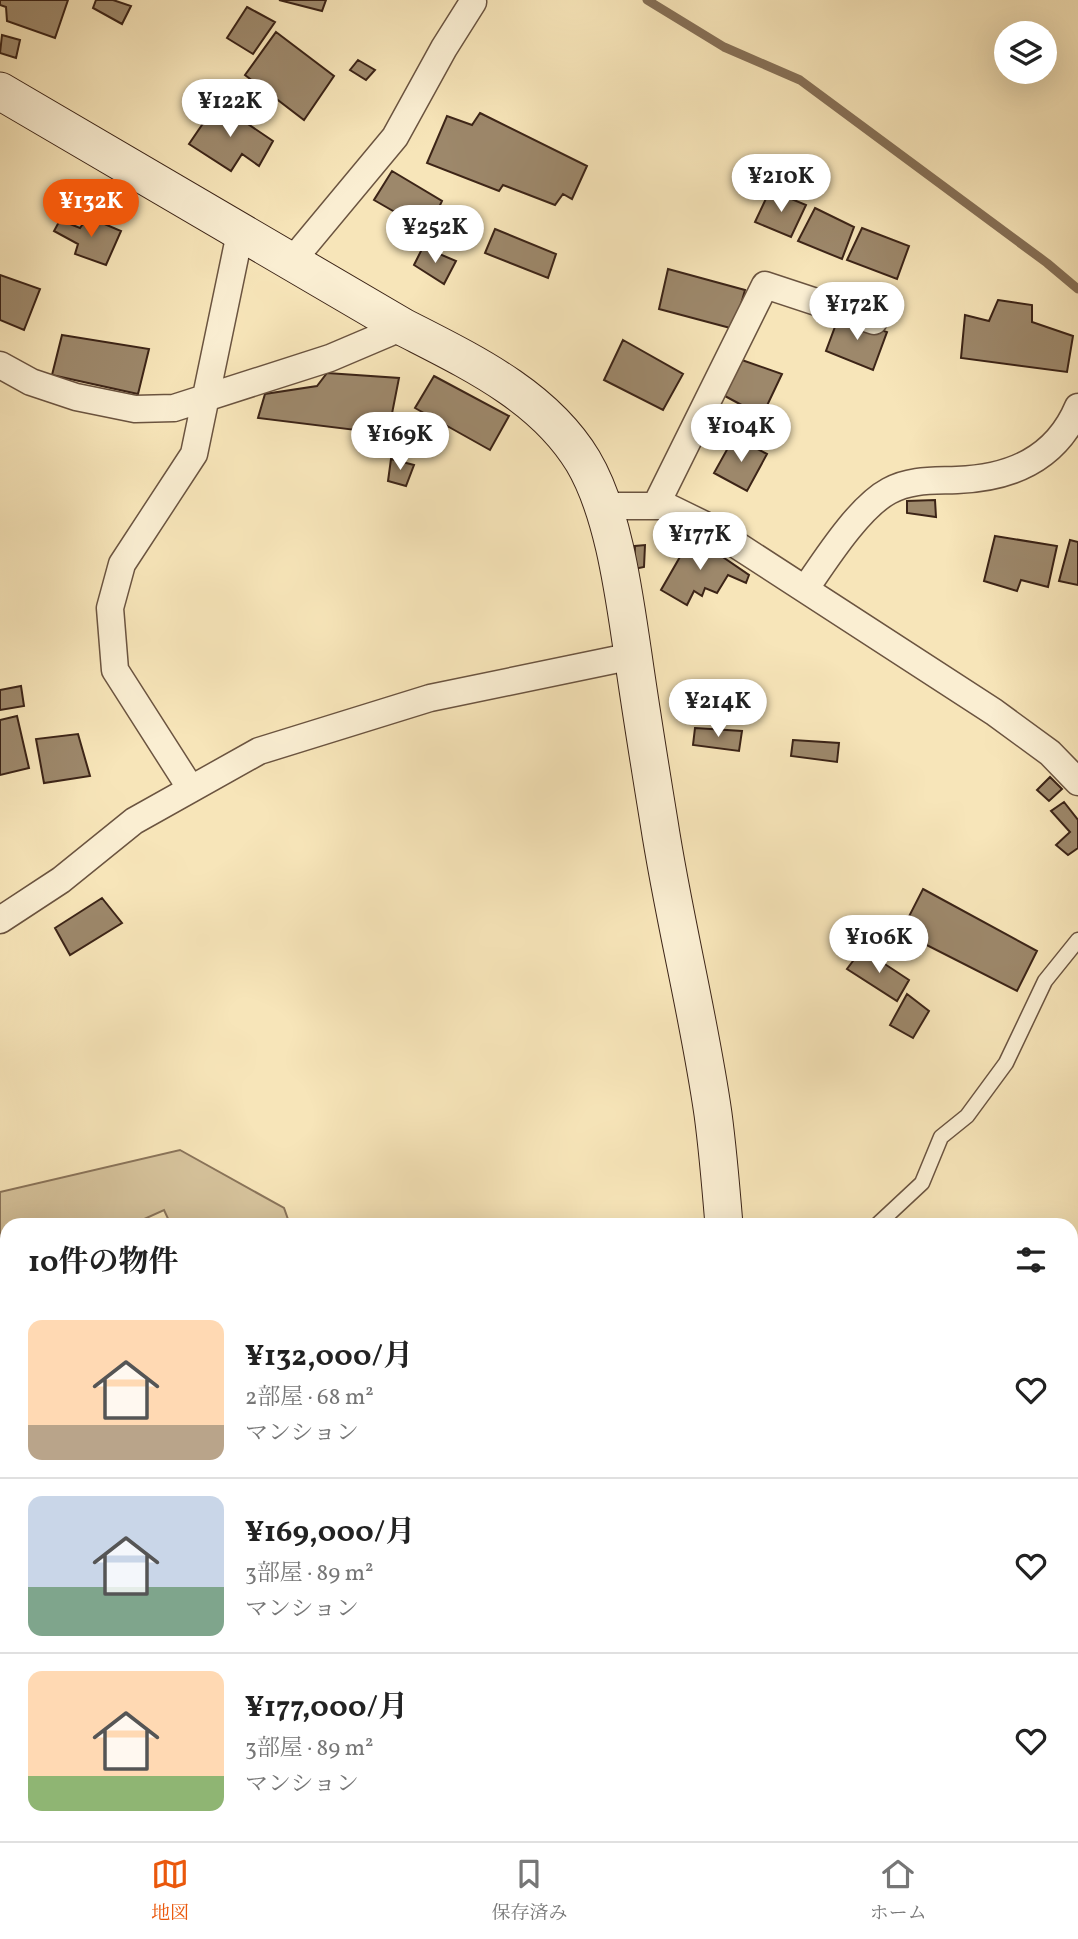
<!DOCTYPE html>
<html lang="ja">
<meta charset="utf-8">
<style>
:root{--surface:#fff;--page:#f6f6f6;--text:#222;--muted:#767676;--line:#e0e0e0;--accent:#ea580c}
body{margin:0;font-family:Vollkorn,"Noto Serif JP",serif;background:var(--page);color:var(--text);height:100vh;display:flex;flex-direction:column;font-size:26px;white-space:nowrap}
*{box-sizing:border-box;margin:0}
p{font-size:23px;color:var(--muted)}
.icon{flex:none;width:38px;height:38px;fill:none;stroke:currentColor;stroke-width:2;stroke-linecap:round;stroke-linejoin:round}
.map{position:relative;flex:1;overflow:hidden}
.sheet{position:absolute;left:0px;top:1218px;width:1078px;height:623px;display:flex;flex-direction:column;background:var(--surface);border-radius:21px 21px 0 0;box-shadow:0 7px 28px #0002}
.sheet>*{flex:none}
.tools{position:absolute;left:994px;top:21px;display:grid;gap:14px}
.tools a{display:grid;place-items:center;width:63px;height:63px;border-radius:50%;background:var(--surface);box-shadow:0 7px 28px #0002;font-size:35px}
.price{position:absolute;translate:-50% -60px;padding:0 16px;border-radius:24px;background:#fff;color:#222;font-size:23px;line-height:46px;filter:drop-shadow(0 2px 4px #0008)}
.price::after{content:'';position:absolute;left:50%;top:42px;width:21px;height:16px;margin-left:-10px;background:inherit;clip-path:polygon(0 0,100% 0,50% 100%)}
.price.active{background:var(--accent);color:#fff}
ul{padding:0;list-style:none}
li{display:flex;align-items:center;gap:21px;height:175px;padding:0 28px}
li+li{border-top:2px solid var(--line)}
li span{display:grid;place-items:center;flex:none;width:196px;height:140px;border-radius:14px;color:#555}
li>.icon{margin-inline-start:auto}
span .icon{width:84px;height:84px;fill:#fffc;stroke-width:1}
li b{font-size:30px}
h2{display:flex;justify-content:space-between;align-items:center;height:84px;padding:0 28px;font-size:30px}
.tabs{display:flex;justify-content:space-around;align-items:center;height:98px;border-top:2px solid var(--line);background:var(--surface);font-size:19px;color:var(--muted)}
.tabs a{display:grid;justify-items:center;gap:4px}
.tabs .active{color:var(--accent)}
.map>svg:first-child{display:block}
.green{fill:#d7c49d;stroke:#8a745a;stroke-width:2}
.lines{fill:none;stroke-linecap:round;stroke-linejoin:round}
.stream{stroke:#867057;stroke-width:9}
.building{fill:#9d886b;stroke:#3c2417;stroke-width:2}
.lane-casing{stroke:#6b5440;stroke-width:17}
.street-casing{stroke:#6b5440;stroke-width:29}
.secondary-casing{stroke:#3c2417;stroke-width:39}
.lane{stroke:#faeed2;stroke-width:14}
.street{stroke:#faeed2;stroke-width:26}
.secondary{stroke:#faeed2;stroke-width:37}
</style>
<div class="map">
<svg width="1078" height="1841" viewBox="0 0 1078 1841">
<rect width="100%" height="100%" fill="#f7e5b9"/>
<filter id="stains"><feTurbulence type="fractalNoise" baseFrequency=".00286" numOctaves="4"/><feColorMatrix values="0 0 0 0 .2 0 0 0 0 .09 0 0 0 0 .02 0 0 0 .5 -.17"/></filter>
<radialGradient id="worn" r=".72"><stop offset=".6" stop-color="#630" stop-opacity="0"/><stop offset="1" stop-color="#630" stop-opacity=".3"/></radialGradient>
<path class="green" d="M 180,1150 L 284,1208 L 290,1225 L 171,1225 L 164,1210 L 131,1225 L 7,1225 L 7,1516 L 0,1521 L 0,1192 Z"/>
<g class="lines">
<path class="stream" d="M 647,0 L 724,47 L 800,80 L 1047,263 L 1078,289"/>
</g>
<path class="building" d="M 0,0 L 68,0 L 55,38 L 7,21 L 6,7 L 0,5 Z
M 96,0 L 113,0 L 131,6 L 122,24 L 93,8 Z
M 279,0 L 326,0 L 322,11 Z
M 247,7 L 275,22 L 253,54 L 227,38 Z
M 276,32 L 334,76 L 304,120 L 245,75 Z
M 2,35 L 20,40 L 16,58 L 0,53 Z
M 358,60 L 375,70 L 366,80 L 350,70 Z
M 217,103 L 273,141 L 259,166 L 242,154 L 231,171 L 189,144 Z
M 480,113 L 587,166 L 572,199 L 563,194 L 555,205 L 503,185 L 499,191 L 427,163 L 447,116 L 472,125 Z
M 392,171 L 442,201 L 428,231 L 374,200 Z
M 770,190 L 806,205 L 791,237 L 755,222 Z
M 815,208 L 854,227 L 842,259 L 798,241 Z
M 88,217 L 121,231 L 106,265 L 75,254 L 78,244 L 54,231 L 60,220 L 80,228 Z
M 862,228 L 909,246 L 897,279 L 847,260 Z
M 495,229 L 556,254 L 548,278 L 485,253 Z
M 423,247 L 456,261 L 444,284 L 414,265 Z
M 668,269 L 745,290 L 734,329 L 659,309 Z
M 0,275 L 40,289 L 24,330 L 0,320 Z
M 998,300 L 1032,305 L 1032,322 L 1073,336 L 1067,372 L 961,358 L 965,315 L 989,321 Z
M 839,316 L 887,332 L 873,370 L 826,351 Z
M 62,335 L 149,349 L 138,394 L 52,375 Z
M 623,340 L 683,374 L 663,410 L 604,380 Z
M 739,359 L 782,374 L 762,416 L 723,395 Z
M 327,373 L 399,378 L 388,434 L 258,418 L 265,394 L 317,386 Z
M 434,376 L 509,416 L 490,450 L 415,408 Z
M 734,437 L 767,454 L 747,491 L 714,473 Z
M 391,459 L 414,465 L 406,486 L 388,481 Z
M 935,500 L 936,517 L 907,513 L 907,501 Z
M 692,536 L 749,575 L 746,583 L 728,575 L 717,593 L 705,588 L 702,596 L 694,591 L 687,605 L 661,590 Z
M 995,536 L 1057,546 L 1048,587 L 1021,580 L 1017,591 L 984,581 Z
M 1070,540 L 1078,542 L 1078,585 L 1059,581 Z
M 645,545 L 644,567 L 634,569 L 635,546 Z
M 21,686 L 24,706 L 0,710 L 0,690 Z
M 17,716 L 29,768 L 0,775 L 0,720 Z
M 695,728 L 742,731 L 739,751 L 693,745 Z
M 78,734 L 90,776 L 44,783 L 36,739 Z
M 793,740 L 839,743 L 837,762 L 791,756 Z
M 1050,777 L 1062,789 L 1049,801 L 1037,790 Z
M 1064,802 L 1078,820 L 1078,848 L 1068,855 L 1056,845 L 1070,832 L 1051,811 Z
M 923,889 L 1037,951 L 1017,991 L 901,932 Z
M 102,898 L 122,923 L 70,955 L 55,928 Z
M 862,949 L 909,980 L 897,1001 L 847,969 Z
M 907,994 L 929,1011 L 913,1038 L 890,1025 Z"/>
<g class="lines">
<defs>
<path id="lane" d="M 877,1225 L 922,1183 L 941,1137 L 967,1116 L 1006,1063 L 1045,981 L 1078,940"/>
<path id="street" d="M 291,262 L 395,137 L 444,48 L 473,2
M 0,365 L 31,382 L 76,397 L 135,409 L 174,408 L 330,358 L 403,327
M 656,505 L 765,285 L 874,321
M 605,506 L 666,506 L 709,527 L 994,712 L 1050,753 L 1078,782
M 806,588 C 826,559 859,507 889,491 C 911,479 934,481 957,480 C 1011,478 1056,459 1078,407
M 191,789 L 115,670 L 110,608 L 122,564 L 194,454 L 240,233
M 0,920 L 61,880 L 134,821 L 259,751 L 430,698 L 633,656
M 325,1834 L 339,1841"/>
<path id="secondary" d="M 0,91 L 403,327 C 469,361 543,395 583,461 C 614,513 624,595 633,655 C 641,711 650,767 659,822 C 674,920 699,1016 713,1114 C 718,1151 721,1188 724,1225
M 532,1841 L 534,1834"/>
</defs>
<use href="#lane" class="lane-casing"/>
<use href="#street" class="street-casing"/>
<use href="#secondary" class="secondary-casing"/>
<use href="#lane" class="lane"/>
<use href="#street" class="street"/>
<use href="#secondary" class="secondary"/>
</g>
<rect width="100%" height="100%" filter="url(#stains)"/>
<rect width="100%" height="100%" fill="url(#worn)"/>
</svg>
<div class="tools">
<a><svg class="icon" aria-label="layers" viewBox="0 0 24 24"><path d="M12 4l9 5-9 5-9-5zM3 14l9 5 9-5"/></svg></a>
</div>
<b class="price" style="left:230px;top:139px">¥122K</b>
<b class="price" style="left:781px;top:214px">¥210K</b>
<b class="price active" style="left:91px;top:239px">¥132K</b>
<b class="price" style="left:435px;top:265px">¥252K</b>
<b class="price" style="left:857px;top:342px">¥172K</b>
<b class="price" style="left:741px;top:464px">¥104K</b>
<b class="price" style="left:400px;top:472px">¥169K</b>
<b class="price" style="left:700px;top:572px">¥177K</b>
<b class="price" style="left:718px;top:739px">¥214K</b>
<b class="price" style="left:879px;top:975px">¥106K</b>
<section class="sheet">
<h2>10件の物件<svg class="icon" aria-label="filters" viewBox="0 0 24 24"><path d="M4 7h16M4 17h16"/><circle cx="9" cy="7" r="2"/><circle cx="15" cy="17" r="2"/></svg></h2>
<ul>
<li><span style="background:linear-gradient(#ffd9b3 75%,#b9a48a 0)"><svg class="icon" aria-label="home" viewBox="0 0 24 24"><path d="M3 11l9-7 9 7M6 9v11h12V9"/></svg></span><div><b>¥132,000/月</b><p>2部屋 · 68 m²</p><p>マンション</p></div><svg class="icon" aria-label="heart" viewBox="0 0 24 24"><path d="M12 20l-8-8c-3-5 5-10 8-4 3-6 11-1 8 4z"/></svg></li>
<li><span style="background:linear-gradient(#c9d6e8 65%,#7fa58c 0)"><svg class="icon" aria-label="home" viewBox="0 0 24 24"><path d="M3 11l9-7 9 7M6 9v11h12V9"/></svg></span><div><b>¥169,000/月</b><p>3部屋 · 89 m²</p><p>マンション</p></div><svg class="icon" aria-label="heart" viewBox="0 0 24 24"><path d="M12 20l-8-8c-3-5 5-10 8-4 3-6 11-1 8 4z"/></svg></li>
<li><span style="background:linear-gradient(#ffd9b3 75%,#8fb573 0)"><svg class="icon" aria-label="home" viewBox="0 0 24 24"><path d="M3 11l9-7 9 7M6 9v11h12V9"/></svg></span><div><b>¥177,000/月</b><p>3部屋 · 89 m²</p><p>マンション</p></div><svg class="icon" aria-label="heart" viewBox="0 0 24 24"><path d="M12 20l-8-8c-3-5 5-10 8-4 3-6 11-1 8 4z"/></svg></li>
</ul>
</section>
</div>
<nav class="tabs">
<a class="active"><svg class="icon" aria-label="map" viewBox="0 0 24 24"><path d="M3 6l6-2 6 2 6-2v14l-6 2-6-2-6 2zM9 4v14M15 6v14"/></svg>地図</a>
<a><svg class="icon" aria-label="saved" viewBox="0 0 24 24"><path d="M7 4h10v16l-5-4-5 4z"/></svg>保存済み</a>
<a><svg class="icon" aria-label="home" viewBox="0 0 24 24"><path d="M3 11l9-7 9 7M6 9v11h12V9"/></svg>ホーム</a>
</nav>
